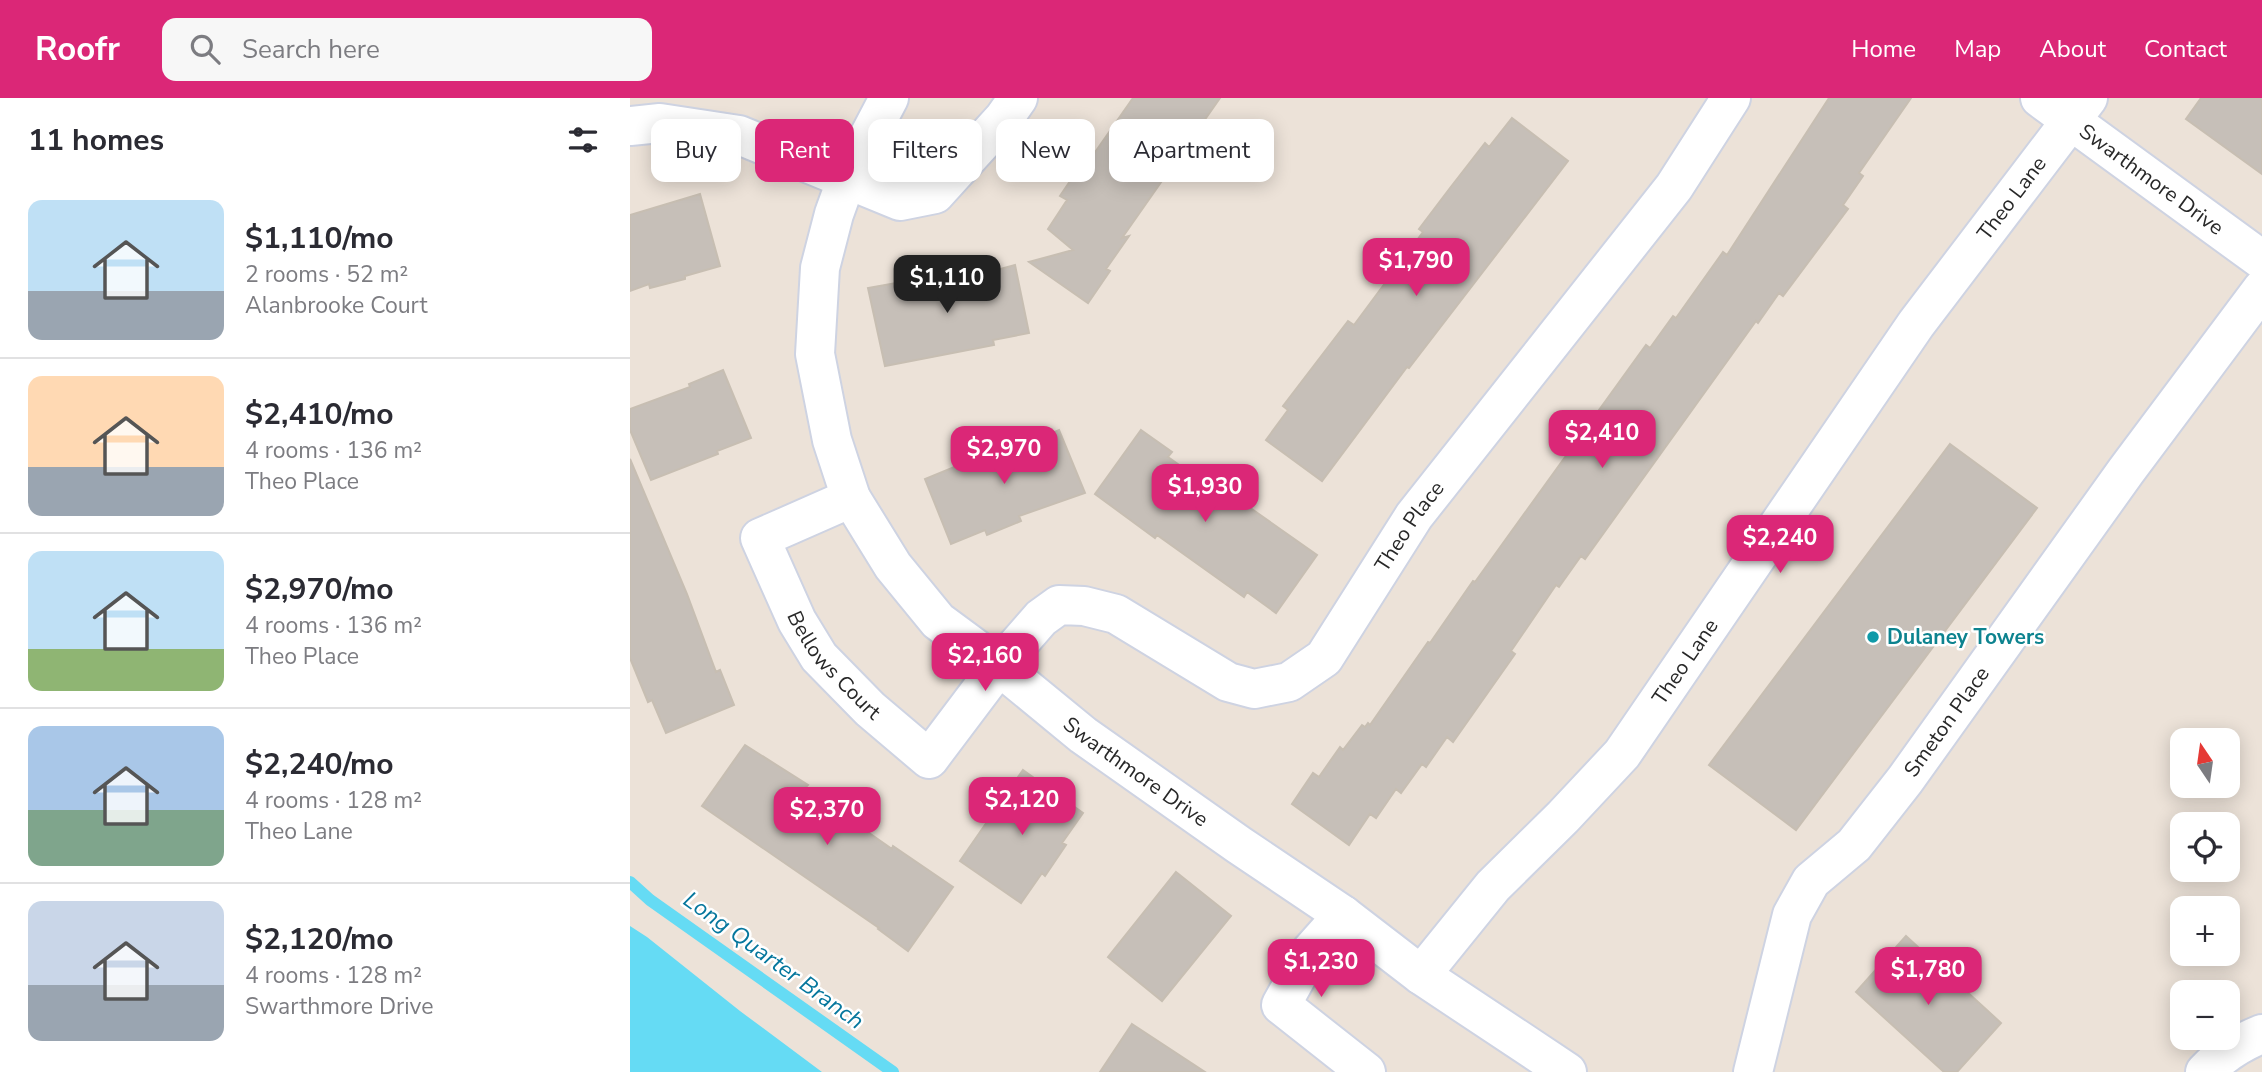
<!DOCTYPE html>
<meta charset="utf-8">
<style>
:root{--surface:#fff;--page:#f7f7f7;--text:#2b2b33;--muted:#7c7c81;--line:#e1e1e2;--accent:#db2777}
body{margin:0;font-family:"Nunito Sans",sans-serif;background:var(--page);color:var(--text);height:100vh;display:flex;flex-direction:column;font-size:26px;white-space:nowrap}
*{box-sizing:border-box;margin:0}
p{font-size:23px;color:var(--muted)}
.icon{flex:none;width:38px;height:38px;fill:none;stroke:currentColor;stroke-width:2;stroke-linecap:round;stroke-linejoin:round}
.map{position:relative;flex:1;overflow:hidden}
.sheet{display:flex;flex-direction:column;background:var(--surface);width:630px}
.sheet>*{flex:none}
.banner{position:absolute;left:21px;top:21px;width:665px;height:63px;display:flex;gap:14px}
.needle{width:46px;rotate:347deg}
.buttons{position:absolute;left:1540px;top:630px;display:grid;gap:14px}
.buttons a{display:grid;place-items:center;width:70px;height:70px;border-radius:14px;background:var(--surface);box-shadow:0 4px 18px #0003;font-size:35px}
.price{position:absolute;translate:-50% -60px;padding:0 16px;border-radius:14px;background:var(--accent);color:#fff;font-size:23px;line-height:46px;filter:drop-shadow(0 2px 4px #0008)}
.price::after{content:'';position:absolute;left:50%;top:42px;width:21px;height:16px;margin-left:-10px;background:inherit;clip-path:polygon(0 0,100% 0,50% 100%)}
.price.on{background:#222;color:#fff}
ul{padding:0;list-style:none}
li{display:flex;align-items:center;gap:21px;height:175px;padding:0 28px}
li+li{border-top:2px solid var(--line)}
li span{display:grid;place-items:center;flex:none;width:196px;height:140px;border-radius:14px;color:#555}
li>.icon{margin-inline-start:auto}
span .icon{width:84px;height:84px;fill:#fffc;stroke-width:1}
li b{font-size:30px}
h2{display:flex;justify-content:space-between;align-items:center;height:84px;padding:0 28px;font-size:30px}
.tag{padding:0 24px;border-radius:14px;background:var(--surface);box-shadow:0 4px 18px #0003;font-size:24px;line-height:63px}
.tag.on{background:var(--accent);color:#fff}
header{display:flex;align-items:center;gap:42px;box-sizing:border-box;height:98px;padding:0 35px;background:var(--accent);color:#fff}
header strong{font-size:33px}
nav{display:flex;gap:38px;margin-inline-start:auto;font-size:24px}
.search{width:490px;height:63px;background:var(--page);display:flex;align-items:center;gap:18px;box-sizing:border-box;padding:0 24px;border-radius:14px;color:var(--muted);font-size:26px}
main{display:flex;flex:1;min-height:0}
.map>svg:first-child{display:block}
.water{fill:#65dbf4}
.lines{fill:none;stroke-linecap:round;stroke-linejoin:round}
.stream{stroke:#65dbf4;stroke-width:12}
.building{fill:#c6bfb8;stroke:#c7beb2;stroke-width:2}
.minor-casing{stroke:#ced3e2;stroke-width:42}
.minor{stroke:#fff;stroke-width:38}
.culture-dot{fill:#0f9aa8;stroke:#fff;stroke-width:2.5}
.labels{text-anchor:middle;stroke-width:5;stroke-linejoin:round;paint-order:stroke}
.street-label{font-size:21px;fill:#282828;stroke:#fff}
.culture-label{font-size:21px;font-weight:bold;fill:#0d838f;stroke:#fff;text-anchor:start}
.water-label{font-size:23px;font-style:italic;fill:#06779d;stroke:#fff}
</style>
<header>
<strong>Roofr</strong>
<div class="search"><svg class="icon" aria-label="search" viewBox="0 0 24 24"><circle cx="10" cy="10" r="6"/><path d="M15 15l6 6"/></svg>Search here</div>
<nav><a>Home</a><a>Map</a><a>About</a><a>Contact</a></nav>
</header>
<main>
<section class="sheet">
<h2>11 homes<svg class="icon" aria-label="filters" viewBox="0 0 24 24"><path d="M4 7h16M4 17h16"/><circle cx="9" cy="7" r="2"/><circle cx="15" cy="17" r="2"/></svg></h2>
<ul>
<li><span style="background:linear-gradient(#bfe0f5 65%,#9aa5b1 0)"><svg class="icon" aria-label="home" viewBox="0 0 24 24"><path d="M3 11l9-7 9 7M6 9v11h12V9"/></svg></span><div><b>$1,110/mo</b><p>2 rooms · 52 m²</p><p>Alanbrooke Court</p></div></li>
<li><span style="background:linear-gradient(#ffd9b3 65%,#9aa5b1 0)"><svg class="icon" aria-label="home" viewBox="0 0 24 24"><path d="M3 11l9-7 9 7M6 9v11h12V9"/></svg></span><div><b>$2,410/mo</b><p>4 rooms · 136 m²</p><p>Theo Place</p></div></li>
<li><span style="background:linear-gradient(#bfe0f5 70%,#8fb573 0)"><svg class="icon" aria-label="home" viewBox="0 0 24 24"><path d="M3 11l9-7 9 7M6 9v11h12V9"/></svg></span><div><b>$2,970/mo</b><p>4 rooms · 136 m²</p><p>Theo Place</p></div></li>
<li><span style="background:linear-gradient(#a9c7e8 60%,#7fa58c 0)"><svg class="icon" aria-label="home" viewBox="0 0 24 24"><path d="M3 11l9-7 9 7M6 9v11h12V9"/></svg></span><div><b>$2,240/mo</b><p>4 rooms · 128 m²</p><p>Theo Lane</p></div></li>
<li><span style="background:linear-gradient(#c9d6e8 60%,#9aa5b1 0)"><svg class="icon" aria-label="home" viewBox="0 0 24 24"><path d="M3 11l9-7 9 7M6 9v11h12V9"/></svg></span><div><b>$2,120/mo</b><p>4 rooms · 128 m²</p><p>Swarthmore Drive</p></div></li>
</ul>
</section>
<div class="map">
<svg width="1632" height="974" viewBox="0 0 1632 974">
<rect width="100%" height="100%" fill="#ece2d8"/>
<path class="water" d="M 0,828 L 17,839 L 110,913 L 192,974 L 0,974 Z"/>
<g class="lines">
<path class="stream" d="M 0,784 L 20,802 L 263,974"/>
</g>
<path class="building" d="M 503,0 L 590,0 L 492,140 L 499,138 L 476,171 L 480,173 L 458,205 L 399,164 L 443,152 L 418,131 L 437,102 L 430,98 L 451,67 L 454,70 Z
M 1199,0 L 1281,0 L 1229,75 L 1233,78 L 1213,107 L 1218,111 L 1153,198 L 1149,195 L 1128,225 L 1126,223 L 955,461 L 951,458 L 929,489 L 926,487 L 881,553 L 885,556 L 823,644 L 817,639 L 796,669 L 792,666 L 771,695 L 766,691 L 746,720 L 740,716 L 719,747 L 662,706 L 683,675 L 689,679 L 710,649 L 713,652 L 732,627 L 735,629 L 738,625 L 740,627 L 798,544 L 800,545 L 843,483 L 845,484 L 1016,247 L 1020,250 L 1043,218 L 1046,220 L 1093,154 L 1097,157 Z
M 1571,0 L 1632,0 L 1632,76 L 1556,21 Z
M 882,20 L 938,63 L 779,270 L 777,269 L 692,383 L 636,342 L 658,312 L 653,308 L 718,223 L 724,227 L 793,134 L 789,131 L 820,90 L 855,45 L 859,49 Z
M 70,96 L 90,168 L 55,178 L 55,181 L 20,190 L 19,186 L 0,193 L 0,117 Z
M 385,167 L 399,235 L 363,242 L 364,247 L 255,268 L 238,190 L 278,183 L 279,186 L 313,179 L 315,186 Z
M 93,272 L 121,340 L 87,353 L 88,356 L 21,382 L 0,332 L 0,311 L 60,289 L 59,286 Z
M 429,332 L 455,395 L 389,418 L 391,423 L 357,437 L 355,432 L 321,446 L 295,381 L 395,340 L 397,346 Z
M 511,332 L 542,354 L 538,359 L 596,400 L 599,395 L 687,457 L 646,515 L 617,494 L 614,499 L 527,437 L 525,440 L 465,396 Z
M 1320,346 L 1407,410 L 1166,732 L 1079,667 Z
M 0,361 L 57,496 L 86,574 L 90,572 L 104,607 L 36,635 L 22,602 L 18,604 L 0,560 Z
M 115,647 L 178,687 L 175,690 L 262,751 L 263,748 L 323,789 L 278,853 L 248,831 L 249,830 L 72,708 Z
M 393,672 L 453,715 L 432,745 L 436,747 L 415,778 L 412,775 L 391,805 L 330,763 Z
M 546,774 L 601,818 L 532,903 L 478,859 Z
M 1276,838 L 1371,925 L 1327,974 L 1314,974 L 1226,894 Z
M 502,926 L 575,974 L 470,974 Z"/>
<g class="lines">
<defs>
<g id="minor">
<path id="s1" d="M 259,0 L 217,80 L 204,116 L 190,170 L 185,256 L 202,342 L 221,400 L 263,468 L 308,523 L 369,568 L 453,637 L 609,747 L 713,817 L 791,877 L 937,974"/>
<path id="s2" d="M 1410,0 L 1632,162"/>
<path d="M 0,28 L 30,25 L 109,37 L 270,103 L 305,96 L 374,20 L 388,0"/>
<path id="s3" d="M 221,400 L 130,440 L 167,523 L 189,559 L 240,611 L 299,661 L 369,568 L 411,520 L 429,507 L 454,508 L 486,516 L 598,584 L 624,591 L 659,584 L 694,560 L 784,418 L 1044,89 L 1101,0"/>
<path d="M 713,817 L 681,853 L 651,907 L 736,974"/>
<path id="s4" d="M 791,877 L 863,788 L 933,719 L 992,656 L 1286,226 L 1458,0"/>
<path id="s5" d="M 1123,974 L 1162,817 L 1181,783 L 1224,747 L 1275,682 L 1496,373 L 1632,191"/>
<path d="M 1575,974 C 1592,956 1609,945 1632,936"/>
</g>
</defs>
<use href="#minor" class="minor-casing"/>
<use href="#minor" class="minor"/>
</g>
<circle class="culture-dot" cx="1243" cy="539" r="7"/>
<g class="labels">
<g class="street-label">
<text dy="7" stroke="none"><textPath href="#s2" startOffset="138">Swarthmore Drive</textPath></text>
<text dy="7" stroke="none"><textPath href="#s4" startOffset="978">Theo Lane</textPath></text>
<text dy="7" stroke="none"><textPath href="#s3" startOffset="1036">Theo Place</textPath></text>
<text dy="7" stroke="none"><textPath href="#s4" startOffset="411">Theo Lane</textPath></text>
<text dy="7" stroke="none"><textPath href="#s3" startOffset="248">Bellows Court</textPath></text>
<text dy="7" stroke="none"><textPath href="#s5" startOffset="411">Smeton Place</textPath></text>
<text dy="7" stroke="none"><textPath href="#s1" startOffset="819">Swarthmore Drive</textPath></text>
</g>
<g class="culture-label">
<text x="1257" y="546">Dulaney Towers</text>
</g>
<g class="water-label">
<text transform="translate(144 862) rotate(36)" y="8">Long Quarter Branch</text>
</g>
</g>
</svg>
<div class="buttons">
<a><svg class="needle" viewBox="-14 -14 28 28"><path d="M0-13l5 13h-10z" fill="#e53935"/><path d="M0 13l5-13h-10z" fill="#7c7c81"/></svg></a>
<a><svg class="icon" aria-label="locate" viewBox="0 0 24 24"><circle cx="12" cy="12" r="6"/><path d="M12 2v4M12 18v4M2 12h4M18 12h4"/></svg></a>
<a>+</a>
<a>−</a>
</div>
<b class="price" style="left:786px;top:200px">$1,790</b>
<b class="price on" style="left:317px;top:217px">$1,110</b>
<b class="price" style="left:972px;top:372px">$2,410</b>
<b class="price" style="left:374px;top:388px">$2,970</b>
<b class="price" style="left:575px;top:426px">$1,930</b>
<b class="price" style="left:1150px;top:477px">$2,240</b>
<b class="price" style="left:355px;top:595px">$2,160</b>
<b class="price" style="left:392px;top:739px">$2,120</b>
<b class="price" style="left:197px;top:749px">$2,370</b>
<b class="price" style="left:691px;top:901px">$1,230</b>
<b class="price" style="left:1298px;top:909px">$1,780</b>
<div class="banner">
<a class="tag">Buy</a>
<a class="tag on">Rent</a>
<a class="tag">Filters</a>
<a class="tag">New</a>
<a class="tag">Apartment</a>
</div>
</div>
</main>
